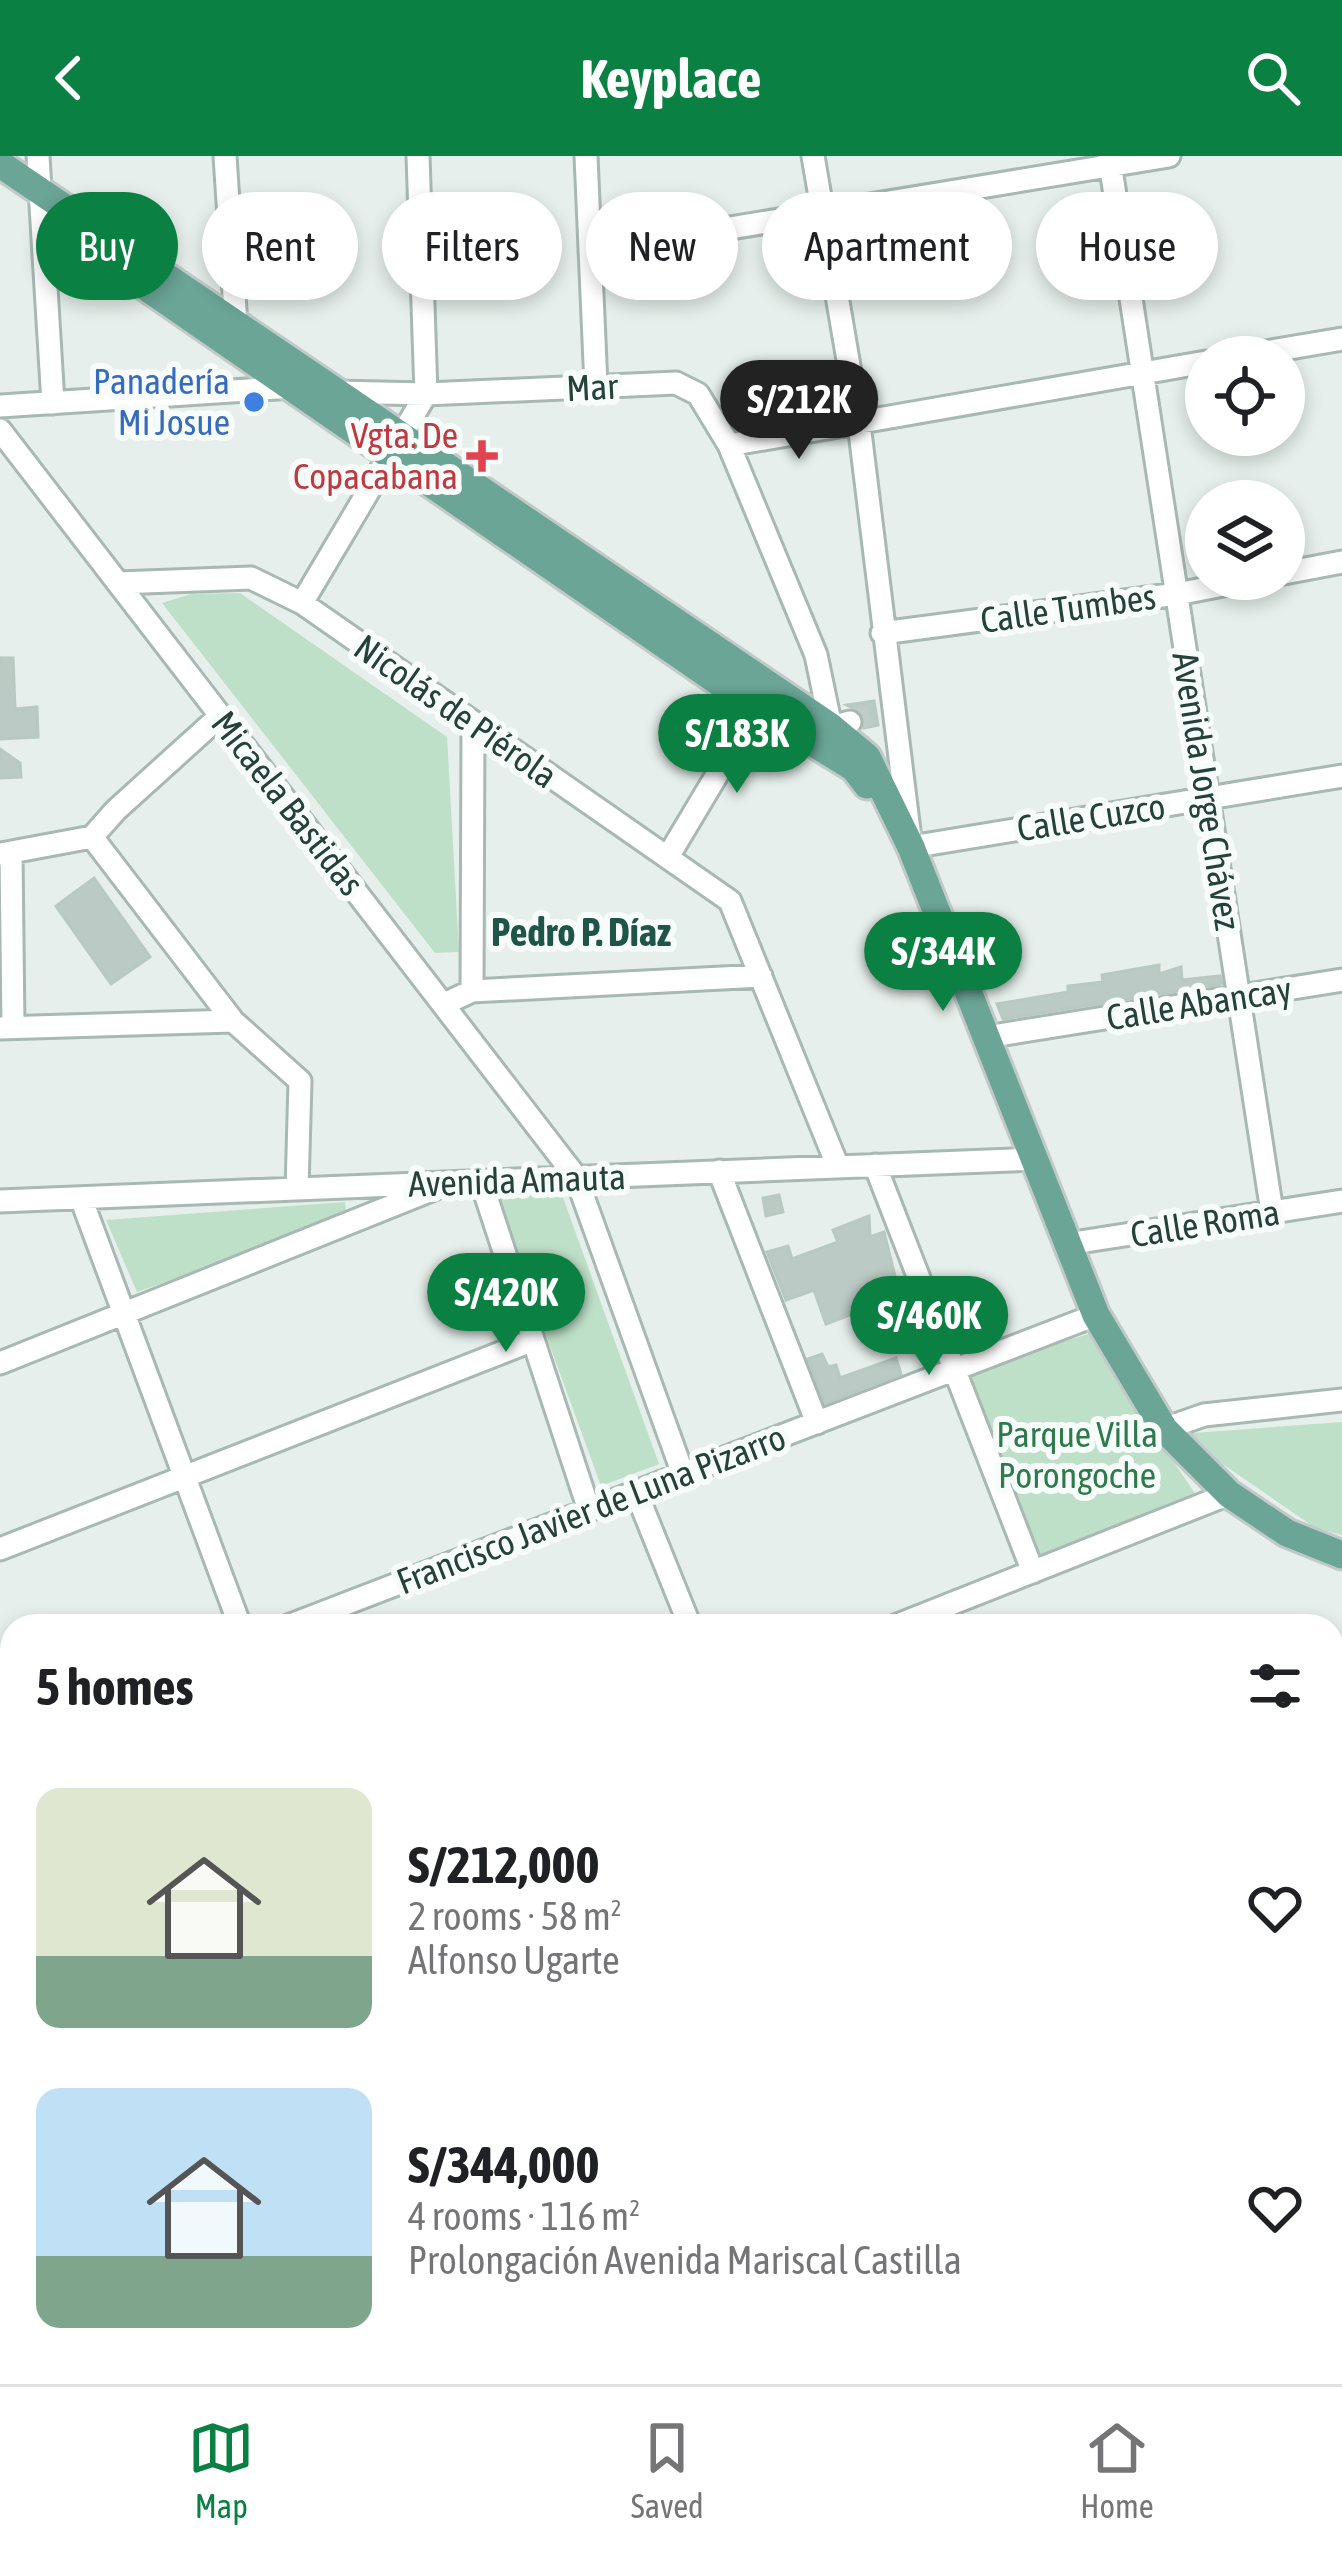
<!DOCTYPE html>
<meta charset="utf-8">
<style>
:root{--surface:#fff;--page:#f2f2f2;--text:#202124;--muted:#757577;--line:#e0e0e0;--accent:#0b8043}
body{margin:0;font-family:"Asap Condensed",sans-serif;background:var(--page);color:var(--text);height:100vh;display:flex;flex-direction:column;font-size:45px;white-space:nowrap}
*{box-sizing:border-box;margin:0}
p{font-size:39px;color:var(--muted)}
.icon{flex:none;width:66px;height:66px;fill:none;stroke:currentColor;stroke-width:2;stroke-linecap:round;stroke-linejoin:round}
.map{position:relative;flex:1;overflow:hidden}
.panel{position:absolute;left:0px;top:1458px;width:1344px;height:771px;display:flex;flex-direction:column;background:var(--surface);border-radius:36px 36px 0 0;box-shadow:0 6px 18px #0003}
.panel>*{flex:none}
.top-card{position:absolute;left:36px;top:36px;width:1272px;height:108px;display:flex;gap:24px}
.buttons{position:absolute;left:1185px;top:180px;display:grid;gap:24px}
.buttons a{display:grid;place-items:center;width:120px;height:120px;border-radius:50%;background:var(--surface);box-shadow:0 6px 18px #0003;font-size:60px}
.price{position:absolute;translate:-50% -102px;padding:0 27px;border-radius:42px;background:var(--accent);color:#fff;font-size:39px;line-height:78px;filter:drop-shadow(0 3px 6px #0008)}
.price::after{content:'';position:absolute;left:50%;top:72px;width:36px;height:27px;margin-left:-18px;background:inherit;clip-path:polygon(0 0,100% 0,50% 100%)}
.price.active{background:#222;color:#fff}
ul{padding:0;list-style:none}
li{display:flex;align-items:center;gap:36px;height:300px;padding:0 36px}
li span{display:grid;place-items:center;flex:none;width:336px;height:240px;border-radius:24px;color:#555}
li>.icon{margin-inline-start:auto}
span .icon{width:144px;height:144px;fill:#fffc;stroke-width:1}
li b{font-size:51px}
h2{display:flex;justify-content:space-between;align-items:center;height:144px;padding:0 36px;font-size:51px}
.chip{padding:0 42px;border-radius:54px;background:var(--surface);box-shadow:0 6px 18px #0003;font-size:42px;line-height:108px}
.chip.active{background:var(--accent);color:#fff}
header{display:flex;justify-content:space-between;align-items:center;height:156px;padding:0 36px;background:var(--accent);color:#fff;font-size:54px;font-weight:700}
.dock{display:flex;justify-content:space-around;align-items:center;height:168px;border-top:3px solid var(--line);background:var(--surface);font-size:33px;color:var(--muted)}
.dock a{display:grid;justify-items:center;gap:6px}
.dock .active{color:var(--accent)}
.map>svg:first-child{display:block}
.green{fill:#bfe0c8}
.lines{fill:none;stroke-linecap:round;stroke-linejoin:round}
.stream{stroke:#8ec9d4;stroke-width:6}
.building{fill:#bbcac4;stroke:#b8c9c2;stroke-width:3}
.minor-tunnel{stroke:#bfccc8;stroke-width:21;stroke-dasharray:21 10;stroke-linecap:butt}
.minor-casing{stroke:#a8b8b2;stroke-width:27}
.major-casing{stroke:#c2cac8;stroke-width:33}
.path{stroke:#86b3a5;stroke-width:3;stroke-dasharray:6 9;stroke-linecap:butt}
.minor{stroke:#fff;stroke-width:21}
.major{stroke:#6aa596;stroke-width:27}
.shop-dot{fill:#3f7fe0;stroke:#f7fbf9;stroke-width:4.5}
.health-dot{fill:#e0444e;stroke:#f7fbf9;stroke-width:4.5}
.labels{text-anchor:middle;stroke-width:12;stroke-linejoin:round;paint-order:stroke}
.shop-label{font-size:36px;fill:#366cbe;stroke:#f7fbf9;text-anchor:end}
.street-label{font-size:36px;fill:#24423a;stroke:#f7fbf9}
.health-label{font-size:36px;fill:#be3a42;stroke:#f7fbf9;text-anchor:end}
.park-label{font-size:36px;fill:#2d7a4b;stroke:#f7fbf9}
.neighbourhood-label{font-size:39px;font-weight:bold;fill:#1f5548;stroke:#f7fbf9}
</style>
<header><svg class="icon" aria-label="back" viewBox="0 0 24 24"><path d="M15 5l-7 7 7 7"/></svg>Keyplace<svg class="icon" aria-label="search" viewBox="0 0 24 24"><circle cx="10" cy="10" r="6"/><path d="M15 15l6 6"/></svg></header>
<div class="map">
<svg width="1342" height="2228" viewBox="0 0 1342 2228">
<rect width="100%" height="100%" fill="#e6efeb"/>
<path class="green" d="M 240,437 L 447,581 L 459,796 L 435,797 L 162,447 L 191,438 Z
M 561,1036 L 659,1308 L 601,1330 L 495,1039 Z
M 345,1046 L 347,1062 L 137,1136 L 106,1064 Z
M 1088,1178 L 1196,1339 L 1036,1402 L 962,1217 Z
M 1342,1266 L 1342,1379 L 1317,1373 L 1179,1278 Z"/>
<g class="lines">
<path class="stream" d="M 1332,1682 L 1342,1674
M 578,2228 L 589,2217"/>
</g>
<path class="building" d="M 0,502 L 13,502 L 15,553 L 37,551 L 38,581 L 0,583 Z
M 874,545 L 878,569 L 864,572 L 861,556 L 847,549 Z
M 0,593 L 20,607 L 21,621 L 0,622 Z
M 94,722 L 150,801 L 111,828 L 56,750 Z
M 1159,809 L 1159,818 L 1181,811 L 1182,824 L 1220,820 L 1222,828 L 1003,863 L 997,848 L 1068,836 L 1068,830 L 1103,826 L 1102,819 Z
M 779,1039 L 783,1056 L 766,1060 L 763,1042 Z
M 869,1060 L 870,1081 L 884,1076 L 900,1140 L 826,1168 L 814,1134 L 786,1144 L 767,1096 L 788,1090 L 792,1103 L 838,1086 L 833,1074 Z
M 908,1138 L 925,1184 L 910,1190 L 894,1144 Z
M 822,1198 L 828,1211 L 836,1209 L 840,1222 L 896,1202 L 901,1218 L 825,1247 L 808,1203 Z"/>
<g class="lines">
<path class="minor-tunnel" d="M 850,566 L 877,557"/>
<defs>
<path id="minor" d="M 38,0 L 53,247
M 225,0 L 236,169 L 232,176
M 418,0 L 426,238
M 586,0 L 596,230
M 813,0 L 859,268 L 911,691 L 1342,620
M 1109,0 L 1272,1056
M 590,95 L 1169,0
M 1236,201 L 1342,183
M 336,236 L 426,238 L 676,227 L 698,238 L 729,289 L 816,499 L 831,571 L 850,566
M 0,250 L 293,231
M 0,274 L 576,1021 L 683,1318
M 729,289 L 1206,206
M 1284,417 L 1342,406
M 118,427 L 251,422 L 302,447 L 426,238
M 302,447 L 730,745 L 838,1011
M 882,477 L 1177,438 L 1254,423
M 220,560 L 116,654 L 92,681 L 233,865 L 300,925 L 297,1033
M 11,697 L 13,871
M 1,698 L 92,681
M 669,699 L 764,540
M 472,835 L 473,568
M 444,848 L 472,835 L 761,820
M 0,872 L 233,865
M 986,881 L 1342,824
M 875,1009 L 1033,1416
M 719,1015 L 817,1267
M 481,1025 L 589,1354
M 81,1042 L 240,1470
M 0,1045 L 1034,1003
M 1067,1088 L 1342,1045
M 0,1207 L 434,1033
M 1164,1273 L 1204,1259 L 1342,1244
M 636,1336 L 690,1470
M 0,1393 L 531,1185
M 288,1470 L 1096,1159
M 895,1470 L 1229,1338
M 1332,1528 L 1342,1521
M 0,1586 L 12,1582
M 0,1826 L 12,1822
M 1332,1943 L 1342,1936
M 0,1949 L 12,1970
M 1332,2018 L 1342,2031
M 0,2092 L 12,2083
M 1332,2192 L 1342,2186
M 238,2217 L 247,2228
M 1038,2217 L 1047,2228
M 44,2228 L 59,2217
M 379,2228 L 393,2217
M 948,2228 L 962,2217
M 1276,2228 L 1293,2217"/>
<path id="major" d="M 0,8 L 831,571 L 867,601 L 911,691 L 1096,1159 L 1164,1273 L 1229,1338 L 1287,1377 L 1342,1399
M 95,96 L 756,552 L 854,612 L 867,629
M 1332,1805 L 1342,1799
M 642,2224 L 650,2228
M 742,2228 L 756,2217"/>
</defs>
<use href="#minor" class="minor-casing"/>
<use href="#major" class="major-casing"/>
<path class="path" d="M 583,2217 L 593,2228"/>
<use href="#minor" class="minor"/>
<use href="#major" class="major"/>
</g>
<circle class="shop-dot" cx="254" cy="246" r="12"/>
<path class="health-dot" d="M476 282h12v12h12v12h-12v12h-12v-12h-12v-12h12z"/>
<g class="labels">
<g class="shop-label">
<text x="230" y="238">Panadería<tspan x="230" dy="41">Mi Josue</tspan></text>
</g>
<g class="street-label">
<text transform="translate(592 231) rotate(-3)" y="13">Mar</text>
<text transform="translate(1068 452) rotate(-8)" y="13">Calle Tumbes</text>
<text transform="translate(456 555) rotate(35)" y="13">Nicolás de Piérola</text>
<text transform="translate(1207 635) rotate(81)" y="13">Avenida Jorge Chávez</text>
<text transform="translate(288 647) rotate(52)" y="13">Micaela Bastidas</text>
<text transform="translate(1091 661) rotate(-9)" y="13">Calle Cuzco</text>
<text transform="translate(1199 847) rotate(-9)" y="13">Calle Abancay</text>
<text transform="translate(517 1024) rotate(-2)" y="13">Avenida Amauta</text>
<text transform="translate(1205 1067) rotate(-9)" y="13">Calle Roma</text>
<text transform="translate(591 1353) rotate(-21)" y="13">Francisco Javier de Luna Pizarro</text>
</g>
<g class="health-label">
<text x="458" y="292">Vgta. De<tspan x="458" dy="41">Copacabana</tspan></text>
</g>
<g class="park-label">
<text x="1077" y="1291">Parque Villa<tspan x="1077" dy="41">Porongoche</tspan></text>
</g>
<g class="neighbourhood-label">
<text x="581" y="790">Pedro P. Díaz</text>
</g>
</g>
</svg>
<div class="buttons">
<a><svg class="icon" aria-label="locate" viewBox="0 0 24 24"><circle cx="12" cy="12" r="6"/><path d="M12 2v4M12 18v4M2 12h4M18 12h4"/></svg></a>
<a><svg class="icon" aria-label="layers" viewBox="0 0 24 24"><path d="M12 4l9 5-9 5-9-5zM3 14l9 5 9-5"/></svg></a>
</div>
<b class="price active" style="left:799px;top:306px">S/212K</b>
<b class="price" style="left:737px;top:640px">S/183K</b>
<b class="price" style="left:943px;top:858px">S/344K</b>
<b class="price" style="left:506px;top:1199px">S/420K</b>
<b class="price" style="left:929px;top:1222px">S/460K</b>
<div class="top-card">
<a class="chip active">Buy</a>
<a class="chip">Rent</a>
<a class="chip">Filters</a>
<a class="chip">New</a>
<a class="chip">Apartment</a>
<a class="chip">House</a>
</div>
<section class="panel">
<h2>5 homes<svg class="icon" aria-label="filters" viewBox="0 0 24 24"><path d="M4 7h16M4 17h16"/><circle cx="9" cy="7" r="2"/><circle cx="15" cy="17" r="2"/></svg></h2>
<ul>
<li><span style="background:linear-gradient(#dfe7d0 70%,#7fa58c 0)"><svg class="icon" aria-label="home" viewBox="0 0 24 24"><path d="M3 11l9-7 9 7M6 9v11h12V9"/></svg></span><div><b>S/212,000</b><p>2 rooms · 58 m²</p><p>Alfonso Ugarte</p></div><svg class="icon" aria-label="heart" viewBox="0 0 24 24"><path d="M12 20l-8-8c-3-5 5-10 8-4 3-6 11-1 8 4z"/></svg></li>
<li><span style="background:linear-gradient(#bfe0f5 70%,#7fa58c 0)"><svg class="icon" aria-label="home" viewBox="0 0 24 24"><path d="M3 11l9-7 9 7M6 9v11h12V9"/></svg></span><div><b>S/344,000</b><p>4 rooms · 116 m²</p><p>Prolongación Avenida Mariscal Castilla</p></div><svg class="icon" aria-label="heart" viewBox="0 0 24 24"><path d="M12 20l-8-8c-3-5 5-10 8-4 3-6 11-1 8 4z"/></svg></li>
</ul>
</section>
</div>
<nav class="dock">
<a class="active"><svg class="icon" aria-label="map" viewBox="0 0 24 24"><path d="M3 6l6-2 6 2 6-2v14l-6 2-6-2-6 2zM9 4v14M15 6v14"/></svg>Map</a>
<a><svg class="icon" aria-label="saved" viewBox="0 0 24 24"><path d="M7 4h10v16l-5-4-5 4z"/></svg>Saved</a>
<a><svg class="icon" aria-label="home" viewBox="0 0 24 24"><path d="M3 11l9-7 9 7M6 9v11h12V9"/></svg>Home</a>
</nav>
